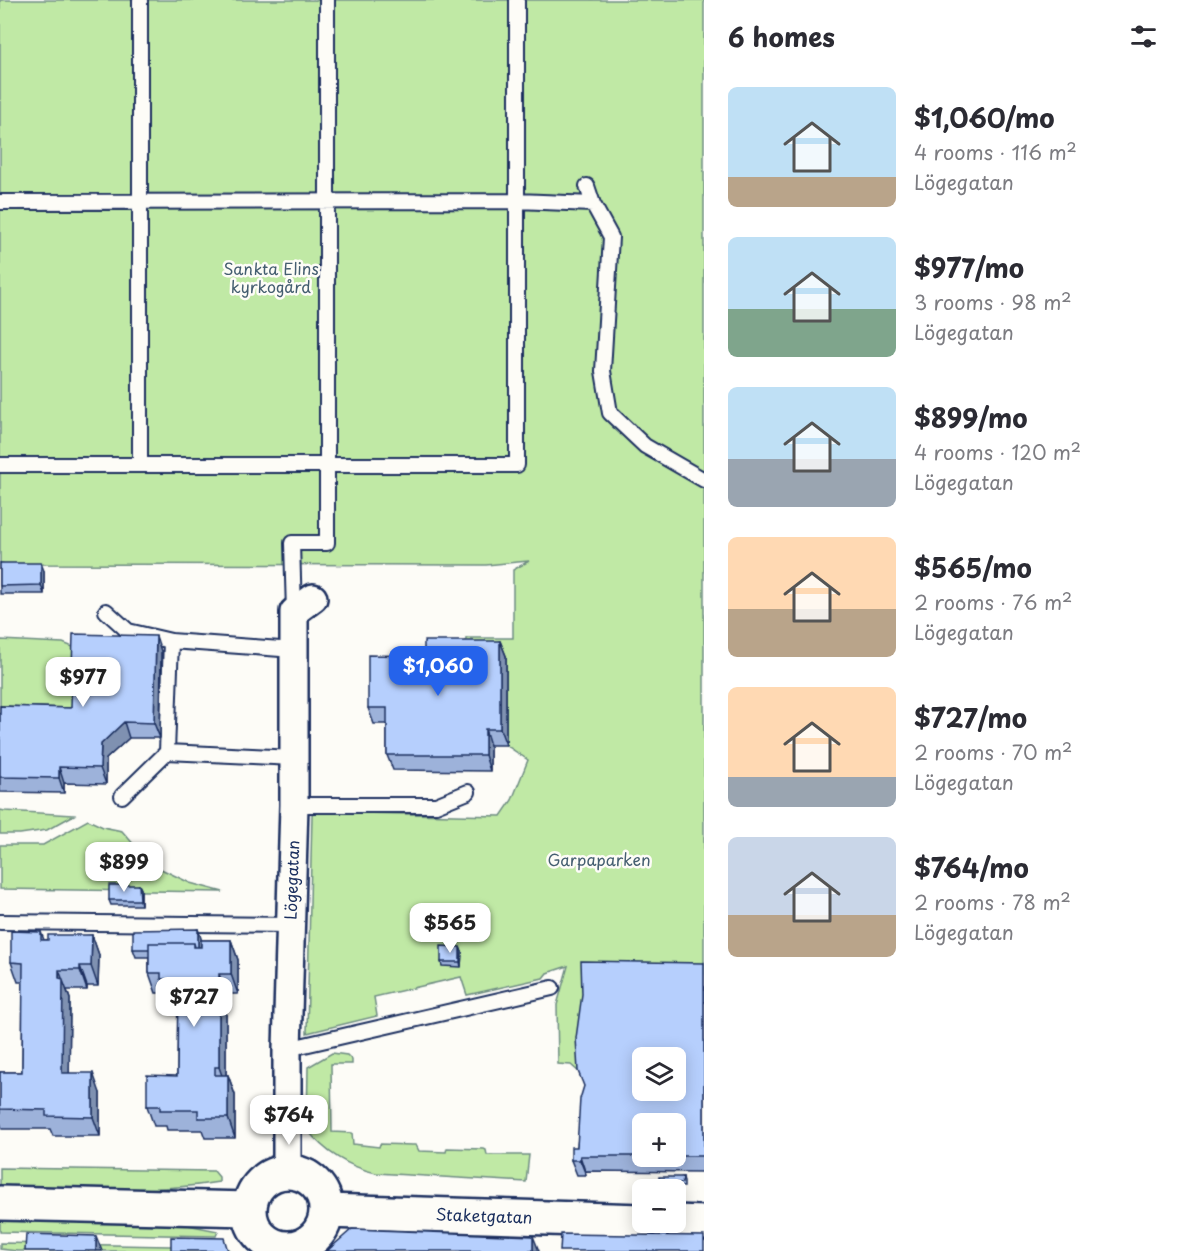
<!DOCTYPE html>
<meta charset="utf-8">
<style>
:root{--surface:#fff;--page:#f2f2f3;--text:#2b2b33;--muted:#7c7c81;--accent:#2563eb}
body{margin:0;font-family:"Playpen Sans",sans-serif;background:var(--page);color:var(--text);height:100vh;display:flex;flex-direction:column;font-size:22px;white-space:nowrap}
*{box-sizing:border-box;margin:0}
p{font-size:20px;color:var(--muted)}
.icon{flex:none;width:33px;height:33px;fill:none;stroke:currentColor;stroke-width:2;stroke-linecap:round;stroke-linejoin:round}
.map{position:relative;flex:1;overflow:hidden}
.details{display:flex;flex-direction:column;background:var(--surface);width:480px}
.details>*{flex:none}
.fabs{position:absolute;left:632px;top:1047px;display:grid;gap:12px}
.fabs a{display:grid;place-items:center;width:54px;height:54px;border-radius:9px;background:var(--surface);box-shadow:0 3px 15px #0003;font-size:30px}
.price{position:absolute;translate:-50% -51px;padding:0 14px;border-radius:12px;background:#fff;color:#222;font-size:20px;line-height:39px;filter:drop-shadow(0 2px 3px #0008)}
.price::after{content:'';position:absolute;left:50%;top:36px;width:18px;height:14px;margin-left:-9px;background:inherit;clip-path:polygon(0 0,100% 0,50% 100%)}
.price.current{background:var(--accent);color:#fff}
ul{padding:0;list-style:none}
li{display:flex;align-items:center;gap:18px;height:150px;padding:0 24px}
li span{display:grid;place-items:center;flex:none;width:168px;height:120px;border-radius:9px;color:#555}
li>.icon{margin-inline-start:auto}
span .icon{width:72px;height:72px;fill:#fffc;stroke-width:1}
li b{font-size:26px}
h2{display:flex;justify-content:space-between;align-items:center;height:72px;padding:0 24px;font-size:26px}
main{display:flex;flex:1;min-height:0}
.map>svg:first-child{display:block}
.green{fill:#c0e9a5;stroke:#6e8c82;stroke-width:1.5}
.lines{fill:none;stroke-linecap:round;stroke-linejoin:round}
.lane-casing{stroke:#1b2f5e;stroke-width:18}
.street-casing{stroke:#1b2f5e;stroke-width:32}
.secondary-casing{stroke:#1b2f5e;stroke-width:38}
.lane{stroke:#fdfcf7;stroke-width:14}
.street{stroke:#fdfcf7;stroke-width:27}
.secondary{stroke:#fdfcf7;stroke-width:33}
.wall{fill:#9db2da;stroke:#1b2f5e;stroke-width:1.5;fill-rule:evenodd}
.shaded-wall{fill:#7f91b1;stroke:#1b2f5e;stroke-width:1.5}
.building{fill:#b6cffd;stroke:#1b2f5e;stroke-width:1.5;fill-rule:evenodd}
.labels{text-anchor:middle;stroke-width:5;stroke-linejoin:round;paint-order:stroke}
.park-label{font-size:16px;fill:#445e70;stroke:#fdfcf7}
.street-label{font-size:16px;fill:#1b2f5e;stroke:#fdfcf7}
</style>
<main>
<div class="map">
<svg width="704" height="1251" viewBox="0 0 704 1251">
<rect width="100%" height="100%" fill="#fdfcf7"/>
<filter id="ink" filterUnits="userSpaceOnUse"><feTurbulence type="fractalNoise" baseFrequency=".0167" numOctaves="2"/><feDisplacementMap in="SourceGraphic" scale="12" xChannelSelector="R" yChannelSelector="G"/><feConvolveMatrix kernelMatrix="1 2 1 2 8 2 1 2 1" color-interpolation-filters="sRGB"/></filter>
<g filter="url(#ink)">
<path class="green" d="M 0,0 L 704,0 L 704,974 L 579,1072 L 571,1065 L 558,1064 L 557,1005 L 568,966 L 547,973 L 543,978 L 467,995 L 461,977 L 374,997 L 377,1016 L 307,1033 L 312,815 L 313,812 L 501,816 L 512,800 L 528,760 L 506,745 L 506,656 L 466,656 L 466,638 L 513,638 L 513,570 L 529,561 L 486,565 L 0,564 Z
M 0,640 L 63,643 L 78,649 L 77,723 L 0,722 Z
M 0,810 L 5,811 L 74,815 L 47,830 L 20,834 L 0,834 Z
M 88,820 L 103,827 L 122,831 L 136,847 L 159,868 L 190,883 L 223,892 L 0,889 L 0,845 L 43,845 Z
M 332,1053 L 347,1055 L 352,1060 L 352,1064 L 331,1064 L 332,1132 L 352,1133 L 353,1144 L 379,1147 L 380,1144 L 413,1145 L 416,1145 L 419,1151 L 446,1152 L 447,1148 L 484,1149 L 486,1150 L 487,1155 L 529,1155 L 526,1182 L 376,1173 C 349,1167 324,1152 307,1129 L 308,1067 Z
M 0,1168 L 214,1171 L 219,1177 L 219,1182 C 147,1194 73,1188 0,1187 Z
M 0,1218 L 172,1222 L 218,1231 L 216,1236 L 0,1232 Z
M 0,1243 L 226,1247 L 230,1251 L 17,1251 L 0,1249 Z"/>
<g class="lines">
<defs>
<path id="lane" d="M 140,0 L 140,465
M 587,186 L 593,204 L 611,237 L 603,371 L 610,413 L 645,446 L 704,480
M 0,202 L 517,201 L 593,204
M 0,465 L 517,465 L 517,0
M 106,611 L 128,631 L 171,641 L 294,650
M 294,612 L 292,543 L 327,543 L 327,0
M 167,752 L 171,641
M 122,796 L 167,752 L 294,758
M 294,805 L 436,805 L 468,792
M 0,922 L 290,925
M 287,1049 L 552,988"/>
<path id="street" d="M 287,1171 L 287,1049 L 294,805 L 294,612 L 313,598
M 287,1251 L 287,1248"/>
<path id="secondary" d="M250 1210a38 38 0 1 1 76 0a38 38 0 1 1-76 0Z
M 0,1203 L 249,1209
M 326,1211 L 642,1221
M 675,1222 L 704,1223"/>
</defs>
<use href="#lane" class="lane-casing"/>
<use href="#street" class="street-casing"/>
<use href="#secondary" class="secondary-casing"/>
<use href="#lane" class="lane"/>
<use href="#street" class="street"/>
<use href="#secondary" class="secondary"/>
</g>
<path class="wall" d="M 0,563 L 44,571 L 44,594 L 0,594 Z
M 500,641 L 506,656 L 506,745 L 490,745 L 490,771 L 393,770 L 387,755 L 387,724 L 374,724 L 368,708 L 424,656 Z
M 161,651 L 160,738 L 129,738 L 106,759 L 106,784 L 64,783 L 64,793 L 0,792 L 0,706 L 71,708 Z
M 139,885 L 141,889 L 141,905 L 111,905 L 109,900 Z
M 198,929 L 201,940 L 231,940 L 238,960 L 238,994 L 226,994 L 226,1075 L 228,1075 L 235,1095 L 235,1138 L 205,1138 L 202,1130 L 167,1130 L 166,1126 L 154,1126 L 147,1106 L 177,1076 L 178,999 L 169,999 L 166,993 L 156,993 L 149,973 L 149,957 L 136,957 L 133,949 Z
M 41,932 L 44,940 L 92,935 L 99,955 L 98,986 L 87,986 L 87,990 L 67,990 L 70,999 L 69,1073 L 100,1093 L 100,1136 L 53,1136 L 50,1129 L 2,1129 L 0,1122 L 0,1072 L 22,1072 L 23,982 L 18,982 L 11,962 Z
M 462,951 L 461,967 L 442,966 L 441,962 Z
M 704,963 L 704,1172 L 585,1171 L 586,1175 L 577,1175 L 571,1160 L 577,1147 L 584,1086 ZM 642,1124 L 675,1124 L 675,1156 L 642,1156 Z
M 683,1177 L 684,1182 L 684,1187 L 660,1187 L 659,1182 Z"/>
<path class="shaded-wall" d="M 41,563 L 44,571 L 44,594 L 41,585 Z
M 156,636 L 161,651 L 160,738 L 154,723 Z
M 500,641 L 506,656 L 506,745 L 500,729 Z
M 124,722 L 129,738 L 106,759 L 106,784 L 100,768 L 101,744 Z
M 485,729 L 490,745 L 490,771 L 485,755 Z
M 59,767 L 64,783 L 64,793 L 59,778 Z
M 139,885 L 141,889 L 141,905 L 140,900 Z
M 198,929 L 201,938 L 201,957 L 198,948 Z
M 92,935 L 99,955 L 98,986 L 91,966 Z
M 231,940 L 238,960 L 238,994 L 231,974 Z
M 460,947 L 462,951 L 461,967 L 460,962 Z
M 80,966 L 87,986 L 87,990 L 80,970 Z
M 59,970 L 70,999 L 69,1093 L 62,1073 Z
M 219,974 L 226,994 L 226,1087 L 219,1067 Z
M 93,1073 L 100,1093 L 100,1136 L 93,1117 Z
M 228,1075 L 235,1095 L 235,1138 L 228,1118 Z
M 580,1156 L 585,1171 L 586,1175 L 580,1160 Z
M 96,1236 L 102,1251 L 96,1251 Z
M 533,1236 L 539,1251 L 533,1251 Z"/>
<path class="building" d="M 0,563 L 41,563 L 41,585 L 0,586 Z
M 73,634 L 156,636 L 154,723 L 124,722 L 101,744 L 100,768 L 59,767 L 59,778 L 0,777 L 0,706 L 71,708 Z
M 424,641 L 500,641 L 500,729 L 485,729 L 485,755 L 387,755 L 387,708 L 368,708 L 368,655 L 424,656 Z
M 109,885 L 139,885 L 140,900 L 109,900 Z
M 198,929 L 198,947 L 195,947 L 194,943 L 149,943 L 149,949 L 133,949 L 133,930 Z
M 11,931 L 41,932 L 41,940 L 48,940 L 48,935 L 92,935 L 91,966 L 80,966 L 80,970 L 59,970 L 59,978 L 63,979 L 62,1073 L 93,1073 L 93,1117 L 46,1116 L 46,1110 L 0,1109 L 0,1072 L 22,1072 L 23,963 L 11,962 Z
M 201,940 L 231,940 L 231,974 L 219,974 L 219,1067 L 215,1067 L 215,1075 L 228,1075 L 228,1118 L 198,1118 L 198,1110 L 160,1110 L 160,1106 L 147,1106 L 147,1075 L 177,1076 L 178,979 L 161,979 L 161,973 L 149,973 L 149,943 L 194,943 L 194,947 L 201,947 Z
M 441,946 L 460,947 L 460,962 L 441,962 Z
M 581,961 L 704,963 L 704,1156 L 675,1156 L 675,1124 L 642,1124 L 642,1156 L 580,1156 L 580,1160 L 571,1160 L 571,1147 L 577,1147 L 580,1099 L 584,1086 L 578,1071 L 576,1038 L 582,994 ZM 642,1058 L 675,1058 L 675,1090 L 642,1090 Z
M 659,1177 L 683,1177 L 682,1183 L 659,1182 Z
M 352,1229 L 533,1236 L 533,1251 L 327,1251 Z
M 26,1234 L 96,1236 L 96,1251 L 25,1251 Z
M 561,1234 L 704,1236 L 704,1251 L 560,1251 Z
M 171,1237 L 224,1238 L 228,1251 L 171,1251 Z"/>
</g>
<g class="labels">
<g class="park-label">
<text x="271" y="275">Sankta Elins<tspan x="271" dy="18">kyrkogård</tspan></text>
<text x="599" y="866">Garpaparken</text>
</g>
<g class="street-label">
<text transform="translate(292 880) rotate(-88)" y="6">Lögegatan</text>
<text transform="translate(484 1216) rotate(2)" y="6">Staketgatan</text>
</g>
</g>
</svg>
<div class="fabs">
<a><svg class="icon" aria-label="layers" viewBox="0 0 24 24"><path d="M12 4l9 5-9 5-9-5zM3 14l9 5 9-5"/></svg></a>
<a>+</a>
<a>−</a>
</div>
<b class="price current" style="left:438px;top:697px">$1,060</b>
<b class="price" style="left:83px;top:708px">$977</b>
<b class="price" style="left:124px;top:893px">$899</b>
<b class="price" style="left:450px;top:954px">$565</b>
<b class="price" style="left:194px;top:1028px">$727</b>
<b class="price" style="left:289px;top:1146px">$764</b>
</div>
<section class="details">
<h2>6 homes<svg class="icon" aria-label="filters" viewBox="0 0 24 24"><path d="M4 7h16M4 17h16"/><circle cx="9" cy="7" r="2"/><circle cx="15" cy="17" r="2"/></svg></h2>
<ul>
<li><span style="background:linear-gradient(#bfe0f5 75%,#b9a48a 0)"><svg class="icon" aria-label="home" viewBox="0 0 24 24"><path d="M3 11l9-7 9 7M6 9v11h12V9"/></svg></span><div><b>$1,060/mo</b><p>4 rooms · 116 m²</p><p>Lögegatan</p></div></li>
<li><span style="background:linear-gradient(#bfe0f5 60%,#7fa58c 0)"><svg class="icon" aria-label="home" viewBox="0 0 24 24"><path d="M3 11l9-7 9 7M6 9v11h12V9"/></svg></span><div><b>$977/mo</b><p>3 rooms · 98 m²</p><p>Lögegatan</p></div></li>
<li><span style="background:linear-gradient(#bfe0f5 60%,#9aa5b1 0)"><svg class="icon" aria-label="home" viewBox="0 0 24 24"><path d="M3 11l9-7 9 7M6 9v11h12V9"/></svg></span><div><b>$899/mo</b><p>4 rooms · 120 m²</p><p>Lögegatan</p></div></li>
<li><span style="background:linear-gradient(#ffd9b3 60%,#b9a48a 0)"><svg class="icon" aria-label="home" viewBox="0 0 24 24"><path d="M3 11l9-7 9 7M6 9v11h12V9"/></svg></span><div><b>$565/mo</b><p>2 rooms · 76 m²</p><p>Lögegatan</p></div></li>
<li><span style="background:linear-gradient(#ffd9b3 75%,#9aa5b1 0)"><svg class="icon" aria-label="home" viewBox="0 0 24 24"><path d="M3 11l9-7 9 7M6 9v11h12V9"/></svg></span><div><b>$727/mo</b><p>2 rooms · 70 m²</p><p>Lögegatan</p></div></li>
<li><span style="background:linear-gradient(#c9d6e8 65%,#b9a48a 0)"><svg class="icon" aria-label="home" viewBox="0 0 24 24"><path d="M3 11l9-7 9 7M6 9v11h12V9"/></svg></span><div><b>$764/mo</b><p>2 rooms · 78 m²</p><p>Lögegatan</p></div></li>
</ul>
</section>
</main>
